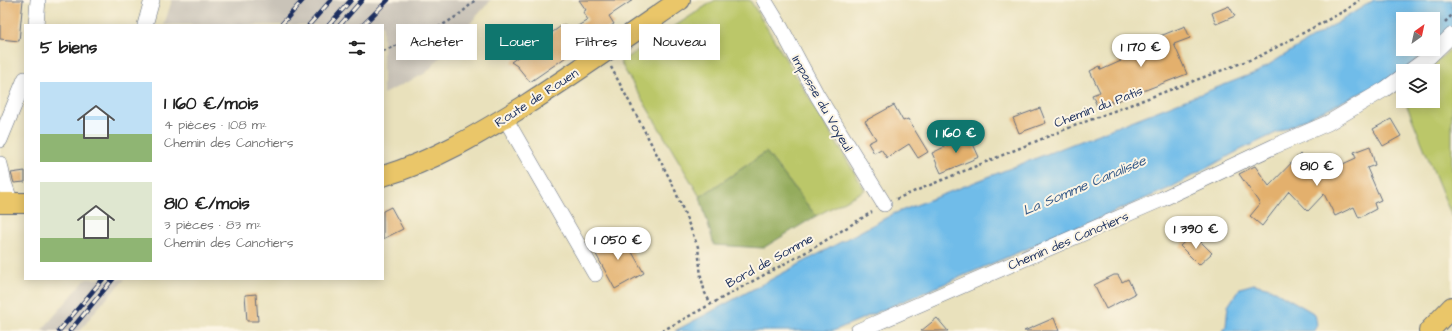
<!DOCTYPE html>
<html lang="fr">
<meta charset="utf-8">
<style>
:root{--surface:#fff;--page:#f6f6f6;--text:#222;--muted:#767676;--accent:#0f766e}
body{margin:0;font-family:"Architects Daughter",sans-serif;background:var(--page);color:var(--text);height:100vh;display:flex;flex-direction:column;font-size:15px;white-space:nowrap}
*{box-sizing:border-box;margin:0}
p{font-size:13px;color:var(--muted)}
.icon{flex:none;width:22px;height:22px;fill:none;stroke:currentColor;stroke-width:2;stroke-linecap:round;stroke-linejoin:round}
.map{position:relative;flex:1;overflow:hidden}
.sheet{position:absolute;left:24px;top:24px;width:360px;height:256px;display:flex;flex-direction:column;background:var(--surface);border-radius:0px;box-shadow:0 2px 10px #0003}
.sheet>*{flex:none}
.top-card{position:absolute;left:396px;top:24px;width:380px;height:36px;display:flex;gap:8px}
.needle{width:26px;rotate:33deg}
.tools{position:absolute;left:1396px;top:12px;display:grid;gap:8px}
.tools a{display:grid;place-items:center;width:44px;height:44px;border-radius:0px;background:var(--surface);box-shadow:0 2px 10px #0003;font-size:20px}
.price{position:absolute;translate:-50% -34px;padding:0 9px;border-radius:14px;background:#fff;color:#222;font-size:13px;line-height:26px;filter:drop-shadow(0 1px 2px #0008)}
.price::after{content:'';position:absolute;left:50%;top:24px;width:12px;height:9px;margin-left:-6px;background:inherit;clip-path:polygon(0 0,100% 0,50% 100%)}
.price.selected{background:var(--accent);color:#fff}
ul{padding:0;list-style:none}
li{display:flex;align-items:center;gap:12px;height:100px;padding:0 16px}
li span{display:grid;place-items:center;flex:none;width:112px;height:80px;border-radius:0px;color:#555}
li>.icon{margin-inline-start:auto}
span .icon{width:48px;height:48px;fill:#fffc;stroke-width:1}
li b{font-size:17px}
h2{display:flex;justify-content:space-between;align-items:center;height:48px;padding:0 16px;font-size:17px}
.tag{padding:0 14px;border-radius:0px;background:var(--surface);box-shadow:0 2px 10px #0003;font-size:14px;line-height:36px}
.tag.selected{background:var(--accent);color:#fff}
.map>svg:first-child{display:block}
.industrial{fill:#c9c3b8}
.green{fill:#bbc769;stroke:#6b7b64}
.forest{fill:#94ac5d;stroke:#586e5e}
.water{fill:#6fbce9;stroke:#4576a4}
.building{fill:#e3b06d}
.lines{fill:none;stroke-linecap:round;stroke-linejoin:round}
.minor-casing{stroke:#636d7f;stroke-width:16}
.major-casing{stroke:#636d7f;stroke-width:22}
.path{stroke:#636d7f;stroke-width:2.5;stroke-dasharray:3 3;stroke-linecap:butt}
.minor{stroke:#fff;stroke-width:15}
.major{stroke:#eac669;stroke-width:20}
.rail-casing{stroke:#1b2f5e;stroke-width:4.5}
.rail{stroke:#fcf5e5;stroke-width:3;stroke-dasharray:9;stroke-linecap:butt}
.labels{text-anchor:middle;stroke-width:4;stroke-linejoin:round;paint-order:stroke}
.street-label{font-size:13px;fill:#1b2f5e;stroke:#fcf5e5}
.water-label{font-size:14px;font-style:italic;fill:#345988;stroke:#fcf5e5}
</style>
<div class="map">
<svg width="1452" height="331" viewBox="0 0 1452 331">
<rect width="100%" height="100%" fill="#fcf5e5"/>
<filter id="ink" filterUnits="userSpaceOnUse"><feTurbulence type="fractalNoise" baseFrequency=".025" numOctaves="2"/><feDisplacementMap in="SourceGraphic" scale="8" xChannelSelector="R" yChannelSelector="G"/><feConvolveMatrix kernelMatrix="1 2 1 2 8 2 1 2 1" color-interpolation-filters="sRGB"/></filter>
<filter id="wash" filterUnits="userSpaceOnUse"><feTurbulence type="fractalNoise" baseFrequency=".012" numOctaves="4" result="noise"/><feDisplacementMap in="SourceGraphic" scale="16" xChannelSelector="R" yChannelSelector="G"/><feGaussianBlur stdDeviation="0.9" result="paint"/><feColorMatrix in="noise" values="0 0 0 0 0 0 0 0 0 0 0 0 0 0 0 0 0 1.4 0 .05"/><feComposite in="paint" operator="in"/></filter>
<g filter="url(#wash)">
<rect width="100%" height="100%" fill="#e9e1bc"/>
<path class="industrial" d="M 172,0 L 491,0 L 426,73 L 383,94 L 383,25 L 164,25 Z
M 86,279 L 125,279 L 96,310 L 80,331 L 41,331 Z"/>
<path class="green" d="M 715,0 L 750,0 L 865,190 L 816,216 L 766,152 L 700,197 L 620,62 Z
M 1452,48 L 1452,217 L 1405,101 L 1433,101 L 1433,71 L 1426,71 Z"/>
<path class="forest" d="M 766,152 L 816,216 L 763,248 L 714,245 L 700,197 Z"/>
<path class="water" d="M 1374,0 L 1452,0 L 1452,27 L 1433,44 L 1433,19 L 1403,19 L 1403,49 L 1428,49 L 1411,65 L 1390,79 L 1238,151 L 1170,188 L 833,331 L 675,331 L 893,214 L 1257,72 Z
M 1254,284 L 1270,288 L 1315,314 L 1317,325 L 1314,331 L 1222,331 L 1226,326 L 1228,306 L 1240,288 Z"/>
<g id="blocks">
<path class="building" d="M 0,0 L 23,0 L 19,41 L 0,39 Z
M 579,0 L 633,0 L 609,16 L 614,24 L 530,82 L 517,66 L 511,62 L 564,24 L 569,31 L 588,20 L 583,12 L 586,10 Z
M 1229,6 L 1235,16 L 1216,24 L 1212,13 Z
M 1185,26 L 1190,38 L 1174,44 L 1187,74 L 1112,103 L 1111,101 L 1097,106 L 1092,95 L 1100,92 L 1090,71 L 1100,66 L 1101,70 L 1121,61 L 1118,55 L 1138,45 Z
M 894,105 L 903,121 L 908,119 L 928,152 L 918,158 L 909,144 L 887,158 L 881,149 L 874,153 L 868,143 L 876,139 L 865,121 Z
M 1040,108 L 1046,123 L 1019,133 L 1013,118 Z
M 1391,119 L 1401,136 L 1383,146 L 1373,129 Z
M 969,135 L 979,157 L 941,173 L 932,153 Z
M 1370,146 L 1375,165 L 1367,168 L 1381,200 L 1374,203 L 1376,209 L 1359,218 L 1354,207 L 1335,216 L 1324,194 L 1308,211 L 1289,191 L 1262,226 L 1250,216 L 1260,204 L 1239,174 L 1255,166 L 1269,186 L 1300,154 L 1321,174 L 1356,158 L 1354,152 Z
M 25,171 L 25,182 L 14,183 L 11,173 Z
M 391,207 L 403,229 L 383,239 L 383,211 Z
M 621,233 L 644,273 L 615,289 L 593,249 Z
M 1193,234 L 1212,253 L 1199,265 L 1180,246 Z
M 1114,275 L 1118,275 L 1122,282 L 1128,279 L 1135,294 L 1106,309 L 1094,285 Z
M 256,294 L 258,321 L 247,321 L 245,295 Z
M 937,318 L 948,331 L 921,331 Z
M 1054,318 L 1059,331 L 1024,331 Z"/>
</g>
</g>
<g filter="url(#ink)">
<use href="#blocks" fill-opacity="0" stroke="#636d7f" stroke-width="1"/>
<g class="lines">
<defs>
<path id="minor" d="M 764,0 L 781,28 L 817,95 L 884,204
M 36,25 L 38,0
M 145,25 L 152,0
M 1410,71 L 1429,57 L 1452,35
M 505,118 L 595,274
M 0,140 L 25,79
M 0,164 L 4,183 L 11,203
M 858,331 L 1162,199 L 1275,146 L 1328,123 L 1385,89 L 1403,76"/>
<path id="major" d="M 383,176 C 434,161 479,134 524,106 C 577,72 628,36 680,0
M 0,203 L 25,203
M 1429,331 L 1452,307"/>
</defs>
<use href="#minor" class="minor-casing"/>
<use href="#major" class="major-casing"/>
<path class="path" d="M 1445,22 L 1452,15
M 383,51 C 416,37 450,27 475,0
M 611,67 L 673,185 L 698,247 L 701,277 L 705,293 L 711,304
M 896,199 L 1066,129 L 1260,56 L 1348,9 L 1359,0
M 662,331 L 815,247 L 872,212"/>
<use href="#minor" class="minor"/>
<use href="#major" class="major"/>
<defs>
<path id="rail" d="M 281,25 L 303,0
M 309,25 L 331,0
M 329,25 L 351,0
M 340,25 L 362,0
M 363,25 L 388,0
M 59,331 L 103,279
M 70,331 L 113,279"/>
</defs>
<use href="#rail" class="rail-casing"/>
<use href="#rail" class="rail"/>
</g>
</g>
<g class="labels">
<g class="street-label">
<text transform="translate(536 97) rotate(-33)" y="5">Route de Rouen</text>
<text transform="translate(823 103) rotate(60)" y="5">Impasse du Voyeul</text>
<text transform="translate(1098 106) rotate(-21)" y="5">Chemin du Patis</text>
<text transform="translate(1068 240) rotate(-23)" y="5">Chemin des Canotiers</text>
<text transform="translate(769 260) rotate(-29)" y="5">Bord de Somme</text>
</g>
<g class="water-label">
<text transform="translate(1084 185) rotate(-23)" y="5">La Somme Canalisée</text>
</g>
</g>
</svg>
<div class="tools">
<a><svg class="needle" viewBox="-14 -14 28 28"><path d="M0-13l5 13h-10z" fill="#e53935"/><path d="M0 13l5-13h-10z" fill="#767676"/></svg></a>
<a><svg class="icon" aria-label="layers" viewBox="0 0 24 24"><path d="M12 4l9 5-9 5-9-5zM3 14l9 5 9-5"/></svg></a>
</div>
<b class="price" style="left:1141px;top:68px">1 170 €</b>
<b class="price selected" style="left:956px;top:154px">1 160 €</b>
<b class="price" style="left:1317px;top:187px">810 €</b>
<b class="price" style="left:1196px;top:250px">1 390 €</b>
<b class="price" style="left:618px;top:261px">1 050 €</b>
<div class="top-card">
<a class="tag">Acheter</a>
<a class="tag selected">Louer</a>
<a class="tag">Filtres</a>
<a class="tag">Nouveau</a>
</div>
<section class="sheet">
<h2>5 biens<svg class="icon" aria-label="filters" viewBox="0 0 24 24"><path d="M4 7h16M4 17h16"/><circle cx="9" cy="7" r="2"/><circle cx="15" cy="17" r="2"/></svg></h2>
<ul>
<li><span style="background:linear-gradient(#bfe0f5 65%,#8fb573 0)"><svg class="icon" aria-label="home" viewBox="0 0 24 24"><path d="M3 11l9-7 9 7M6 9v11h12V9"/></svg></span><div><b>1 160 €/mois</b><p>4 pièces · 108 m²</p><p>Chemin des Canotiers</p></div></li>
<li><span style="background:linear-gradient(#dfe7d0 70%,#8fb573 0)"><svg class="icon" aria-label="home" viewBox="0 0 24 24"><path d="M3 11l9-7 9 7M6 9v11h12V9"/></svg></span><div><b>810 €/mois</b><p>3 pièces · 83 m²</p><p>Chemin des Canotiers</p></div></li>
</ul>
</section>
</div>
